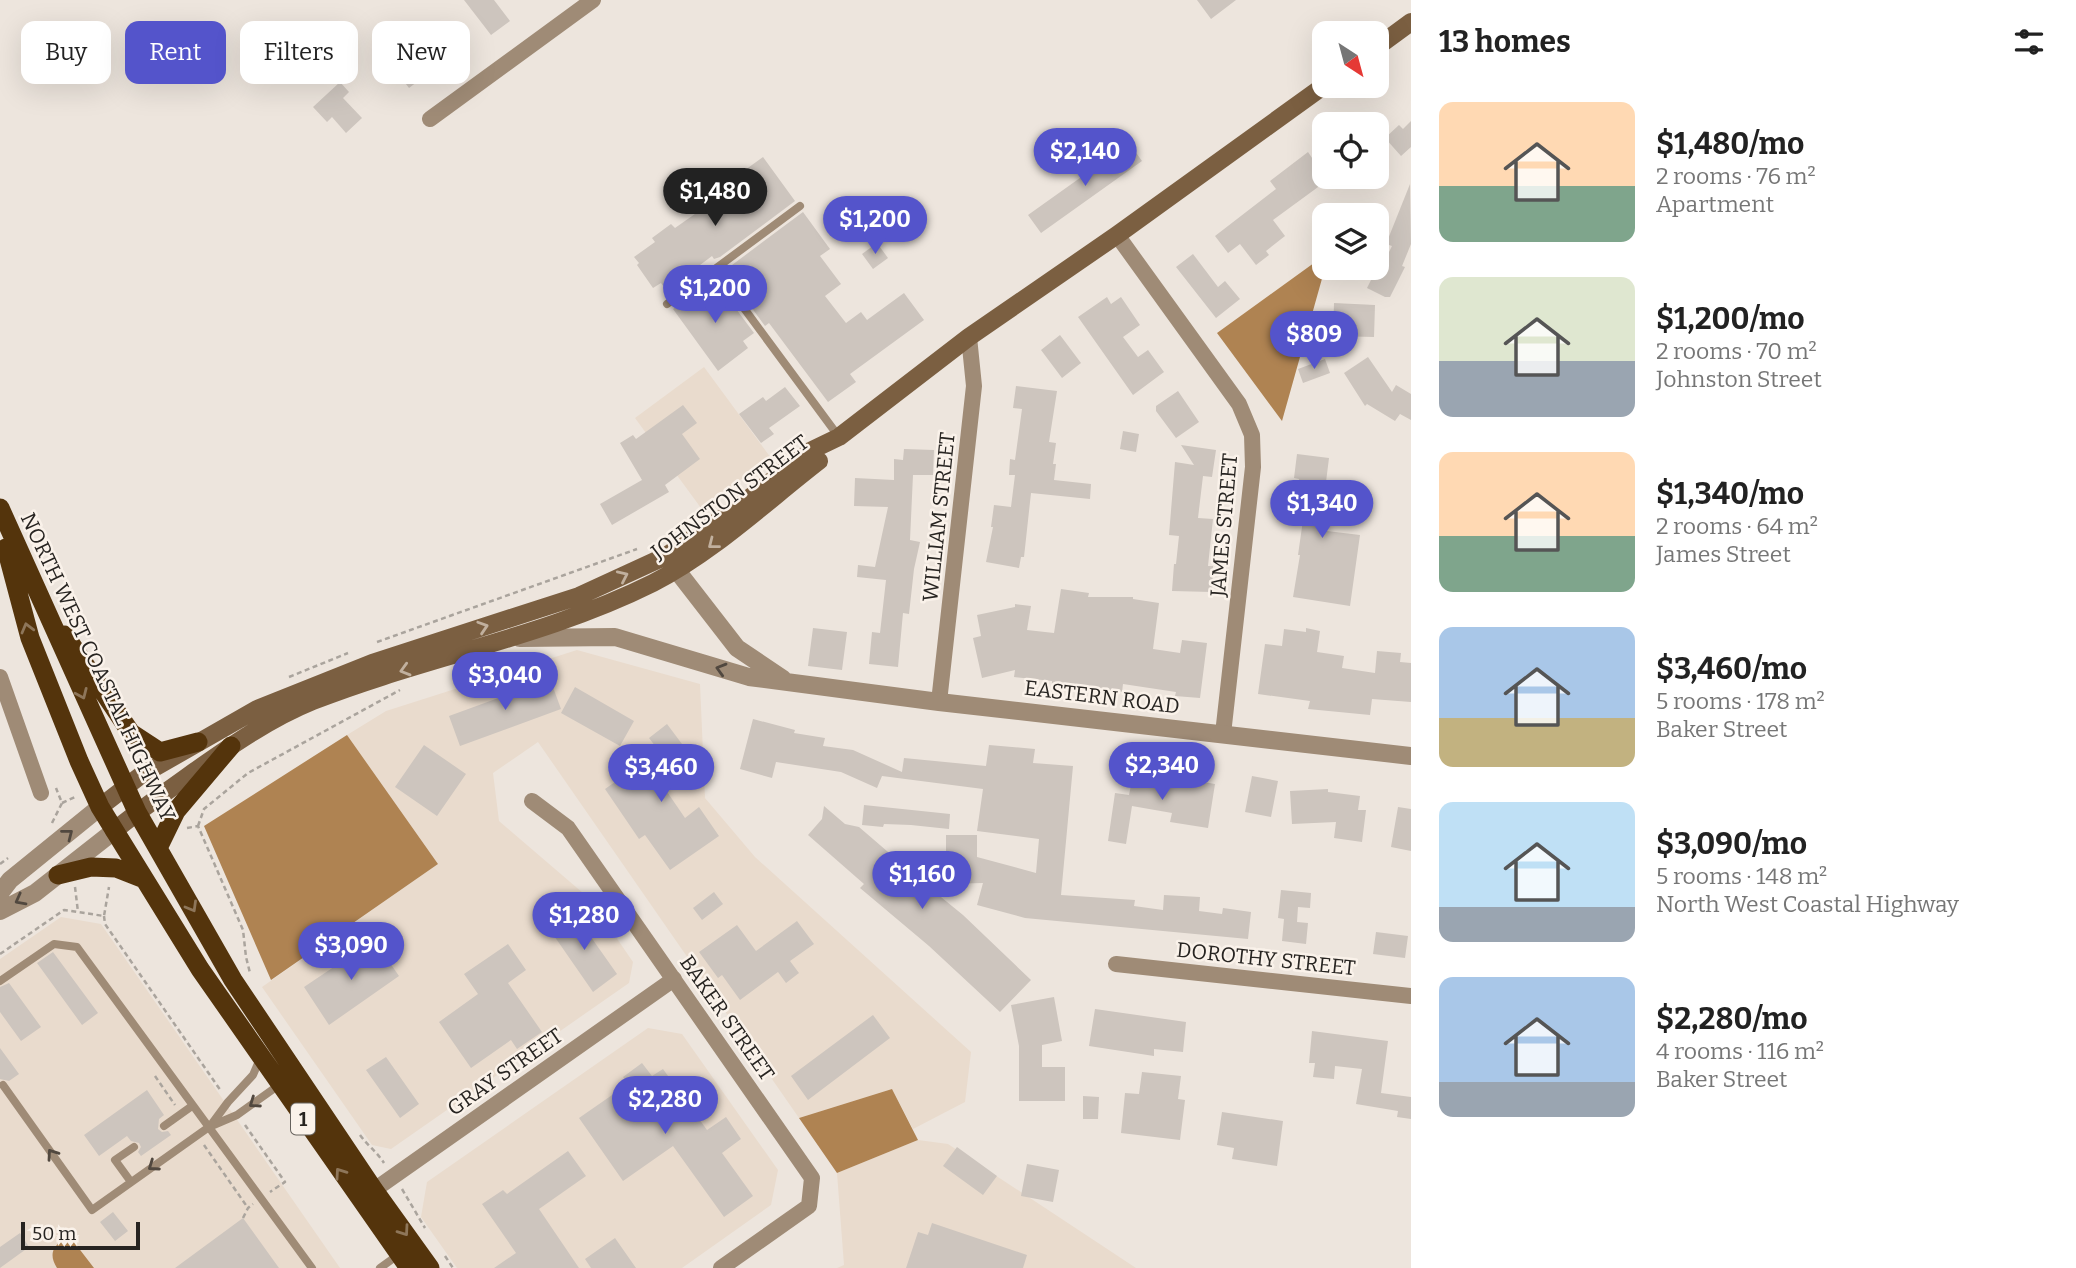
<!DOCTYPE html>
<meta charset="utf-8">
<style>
:root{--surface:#fff;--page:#f2f2f2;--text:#222;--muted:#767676;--accent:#5454cb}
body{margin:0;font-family:Bitter,serif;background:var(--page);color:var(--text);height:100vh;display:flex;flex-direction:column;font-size:26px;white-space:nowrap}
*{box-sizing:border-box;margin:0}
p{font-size:23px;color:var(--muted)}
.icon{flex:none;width:38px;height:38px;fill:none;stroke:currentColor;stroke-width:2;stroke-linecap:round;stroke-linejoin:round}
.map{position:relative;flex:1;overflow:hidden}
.side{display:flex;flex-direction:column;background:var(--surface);width:665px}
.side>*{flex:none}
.top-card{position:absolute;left:21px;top:21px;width:665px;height:63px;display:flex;gap:14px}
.needle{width:46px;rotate:144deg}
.controls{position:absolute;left:1312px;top:21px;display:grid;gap:14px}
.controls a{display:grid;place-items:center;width:77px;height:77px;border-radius:14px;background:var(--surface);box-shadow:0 7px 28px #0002;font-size:35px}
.scale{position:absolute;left:21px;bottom:18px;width:119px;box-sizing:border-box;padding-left:7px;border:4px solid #272421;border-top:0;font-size:19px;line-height:24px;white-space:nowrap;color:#272421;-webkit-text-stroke:5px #faf2ea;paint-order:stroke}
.price{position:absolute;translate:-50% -60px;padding:0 16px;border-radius:24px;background:var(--accent);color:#fff;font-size:23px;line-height:46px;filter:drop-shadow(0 2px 4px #0008)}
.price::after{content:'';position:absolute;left:50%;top:42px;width:21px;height:16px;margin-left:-10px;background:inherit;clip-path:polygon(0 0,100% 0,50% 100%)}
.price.current{background:#222;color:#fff}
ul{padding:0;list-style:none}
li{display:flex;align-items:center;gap:21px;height:175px;padding:0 28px}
li span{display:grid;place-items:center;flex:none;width:196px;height:140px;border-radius:14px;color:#555}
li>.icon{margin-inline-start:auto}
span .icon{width:84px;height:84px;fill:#fffc;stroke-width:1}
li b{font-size:30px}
h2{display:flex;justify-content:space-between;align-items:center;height:84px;padding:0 28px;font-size:30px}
.tag{padding:0 24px;border-radius:14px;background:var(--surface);box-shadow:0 7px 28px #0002;font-size:24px;line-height:63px}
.tag.current{background:var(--accent);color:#fff}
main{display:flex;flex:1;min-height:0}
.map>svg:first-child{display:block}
.built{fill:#e9dbcd}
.water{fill:#af8352}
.building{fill:#cdc5be}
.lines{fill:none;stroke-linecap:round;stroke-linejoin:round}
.path{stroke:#aaa49d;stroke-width:2.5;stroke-dasharray:5 3.5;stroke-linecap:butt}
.service{stroke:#9f8b76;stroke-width:8}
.minor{stroke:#9f8b76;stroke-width:16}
.tertiary{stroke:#9f8b76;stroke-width:18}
.secondary{stroke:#7b5f41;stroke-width:18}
.trunk{stroke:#54340c;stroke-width:19}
.oneway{stroke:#c1b09e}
.oneway2{stroke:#8e765a}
.oneway3{stroke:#51483f}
.labels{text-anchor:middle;stroke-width:5;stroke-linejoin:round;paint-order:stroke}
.shield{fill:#faf2ea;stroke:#66625d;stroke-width:2}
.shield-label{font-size:19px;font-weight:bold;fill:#272421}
.street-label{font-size:21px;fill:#272421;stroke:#faf2ea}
</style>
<main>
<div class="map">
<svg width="1411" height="1268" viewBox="0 0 1411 1268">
<rect width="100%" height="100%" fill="#ede5dd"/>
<path class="built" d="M 704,367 L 771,458 L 701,508 L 635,418 Z
M 577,650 L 700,684 L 705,798 L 755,857 L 971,1052 L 965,1102 L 913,1129 L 892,1089 L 799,1118 L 538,742 L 493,773 L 499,821 L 590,899 L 633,962 L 629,983 L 391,1149 L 372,1145 L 262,987 L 438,864 L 347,735 L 386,711 Z
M 61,917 L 101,924 L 340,1268 L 0,1268 L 0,959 Z
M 648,1028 L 682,1034 L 778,1170 L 771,1205 L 682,1268 L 457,1268 L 421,1217 L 427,1182 Z
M 918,1140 L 948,1144 L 1136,1268 L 837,1268 L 844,1265 L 837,1173 Z"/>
<path class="water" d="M 1325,255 L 1325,268 L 1282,421 L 1217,333 Z
M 347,735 L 438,864 L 271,980 L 204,826 Z
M 892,1089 L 918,1140 L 837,1173 L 799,1118 Z
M 64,1239 L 74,1242 L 94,1268 L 57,1268 C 49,1255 52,1247 64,1239 Z"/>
<path class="building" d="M 464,0 L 494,0 L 510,21 L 491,35 Z
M 1197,0 L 1236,0 L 1211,19 Z
M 328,31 L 343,49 L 325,64 L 310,46 Z
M 427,36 L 446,60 L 409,88 L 390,63 Z
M 340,82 L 349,92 L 343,98 L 362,118 L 346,133 L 332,117 L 327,122 L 313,107 Z
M 1411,121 L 1411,147 L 1401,156 L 1385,138 L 1399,125 L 1403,129 Z
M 1129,143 L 1142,161 L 1041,233 L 1028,215 Z
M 1308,152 L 1325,177 L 1329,179 L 1273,220 L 1285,236 L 1266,251 L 1269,255 L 1256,265 L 1240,244 L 1228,253 L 1215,236 L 1276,189 L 1270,181 Z
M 763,157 L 795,201 L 720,257 L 714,259 L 712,256 L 692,271 L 695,276 L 669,294 L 661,283 L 653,288 L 637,265 L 639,263 L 634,257 L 655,242 L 652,238 L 671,224 L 675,228 L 702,209 L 699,205 L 718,191 L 720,194 L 748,174 L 745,170 Z
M 1410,184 L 1411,244 L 1402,266 L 1405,267 L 1390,297 L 1385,297 L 1367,288 L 1377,268 L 1380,270 L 1392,246 L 1386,244 Z
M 803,212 L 830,249 L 820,256 L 841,284 L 825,296 L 846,323 L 861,312 L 867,320 L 904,293 L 924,320 L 850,374 L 856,382 L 828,402 L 769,323 L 765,326 L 730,278 L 734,275 L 728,268 Z
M 877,243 L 888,258 L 873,269 L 862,254 Z
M 1193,254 L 1218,287 L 1225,281 L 1240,299 L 1216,318 L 1176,267 Z
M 703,286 L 709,293 L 719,286 L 754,333 L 743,341 L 748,348 L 718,371 L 673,309 Z
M 1107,297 L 1111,304 L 1121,297 L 1140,325 L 1123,337 L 1138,357 L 1148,350 L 1164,372 L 1133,395 L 1078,317 Z
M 1334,303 L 1375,305 L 1374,337 L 1333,336 Z
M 1060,335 L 1081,363 L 1062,378 L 1041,350 Z
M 1368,357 L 1392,392 L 1396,385 L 1411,394 L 1411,420 L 1400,414 L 1395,421 L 1367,404 L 1365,406 L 1344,373 Z
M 1325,359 L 1330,373 L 1303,383 L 1298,369 Z
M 1016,386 L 1057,391 L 1049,442 L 1056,443 L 1053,464 L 1056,464 L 1054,480 L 1091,484 L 1090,499 L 1031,493 L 1024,557 L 1021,557 L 1019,568 L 986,562 L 993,527 L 991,527 L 994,505 L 1011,507 L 1015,475 L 1009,475 L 1010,459 L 1015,460 L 1022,409 L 1013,408 Z
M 785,387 L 800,406 L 769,428 L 774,434 L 761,443 L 739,414 L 763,397 L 766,401 Z
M 1178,391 L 1199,422 L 1176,438 L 1156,411 L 1156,406 Z
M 683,405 L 697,423 L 682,434 L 700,459 L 665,485 L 669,492 L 612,525 L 600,504 L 642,480 L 620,443 L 633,435 L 636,439 Z
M 1123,431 L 1139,434 L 1136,452 L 1120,449 Z
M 1181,445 L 1216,450 L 1212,477 L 1203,476 L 1198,518 L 1213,519 L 1208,566 L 1213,566 L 1212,592 L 1172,591 L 1174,564 L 1176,564 L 1179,536 L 1169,535 L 1175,462 L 1194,465 Z
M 904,449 L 934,450 L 933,475 L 913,475 L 910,540 L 920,542 L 914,569 L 909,614 L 903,613 L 898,667 L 869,664 L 872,632 L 880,633 L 886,580 L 857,577 L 858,565 L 875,567 L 888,507 L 854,506 L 855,478 L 894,480 L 894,459 L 903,460 Z
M 1297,454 L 1329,458 L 1325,490 L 1332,491 L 1327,531 L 1360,535 L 1350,606 L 1293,597 L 1300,555 L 1298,555 L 1303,520 L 1294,519 L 1299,479 L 1294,478 Z
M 1061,589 L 1089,593 L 1088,597 L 1133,597 L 1133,599 L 1159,603 L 1153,649 L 1180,653 L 1182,640 L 1207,643 L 1200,698 L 1175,696 L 1176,692 L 1123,684 L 1122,692 L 1052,684 L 1052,681 L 1014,677 L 1015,670 L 982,678 L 973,638 L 981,636 L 977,615 L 1015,607 L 1015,604 L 1031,606 L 1027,630 L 1054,633 Z
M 813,628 L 847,632 L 842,670 L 808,666 Z
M 1306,628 L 1320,631 L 1317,652 L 1344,656 L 1342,668 L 1375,673 L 1377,651 L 1401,653 L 1400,662 L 1411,663 L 1411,702 L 1372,699 L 1370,715 L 1308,709 L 1310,701 L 1258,694 L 1265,644 L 1282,646 L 1284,629 L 1306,632 Z
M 550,679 L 561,709 L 460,746 L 449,716 Z
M 575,687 L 634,721 L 620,746 L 561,713 Z
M 753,719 L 795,730 L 794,733 L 825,738 L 823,746 L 853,750 L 902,772 L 904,758 L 986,766 L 989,745 L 1035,749 L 1033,763 L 1073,766 L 1061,895 L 1135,900 L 1134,906 L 1163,910 L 1164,895 L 1200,897 L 1199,911 L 1222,914 L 1223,908 L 1251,912 L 1248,939 L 1025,918 L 977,905 L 983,883 L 946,884 L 946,835 L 977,835 L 977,857 L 1036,873 L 1039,839 L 977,831 L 983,789 L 882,776 L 877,788 L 841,772 L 776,762 L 772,778 L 740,769 Z
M 667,724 L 691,756 L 659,780 L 685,818 L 699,807 L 719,836 L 670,870 L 645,835 L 639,839 L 605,789 L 659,751 L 649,738 Z
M 424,745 L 466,774 L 437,816 L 395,787 Z
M 1134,770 L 1215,784 L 1208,828 L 1170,822 L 1172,813 L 1132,806 L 1126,844 L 1108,841 L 1115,793 L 1129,795 Z
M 1252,776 L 1278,781 L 1271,817 L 1245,812 Z
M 1328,789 L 1328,792 L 1360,796 L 1358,810 L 1366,810 L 1362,842 L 1334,838 L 1336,822 L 1292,824 L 1290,791 Z
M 864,805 L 950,814 L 949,829 L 911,825 L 884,824 L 883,827 L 862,825 Z
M 824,806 L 845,824 L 859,827 L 909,870 L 911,867 L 931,884 L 925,884 L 963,915 L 1031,980 L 1000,1012 L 929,946 L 860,888 L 864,884 L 808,835 L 822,819 Z
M 1398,807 L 1411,809 L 1411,851 L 1391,847 Z
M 1281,890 L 1311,893 L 1310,908 L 1298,907 L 1297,922 L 1308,923 L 1306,944 L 1282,941 L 1284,919 L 1278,918 Z
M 714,892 L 723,904 L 702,920 L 693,908 Z
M 574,913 L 617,974 L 593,992 L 550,930 Z
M 797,921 L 814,944 L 790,961 L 799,973 L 786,983 L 778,972 L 740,1000 L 722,975 L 718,978 L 699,952 L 737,925 L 756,951 Z
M 1376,932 L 1408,936 L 1405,958 L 1373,954 Z
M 374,940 L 399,976 L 329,1025 L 304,987 Z
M 508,944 L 526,970 L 508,983 L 542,1032 L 517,1049 L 511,1040 L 471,1068 L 439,1022 L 478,994 L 464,974 Z
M 53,952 L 98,1013 L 82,1025 L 37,963 Z
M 9,983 L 41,1027 L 21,1041 L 0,1012 L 0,987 Z
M 1054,997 L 1062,1041 L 1042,1045 L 1042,1067 L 1065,1067 L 1065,1101 L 1019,1101 L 1019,1046 L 1011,1005 Z
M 1095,1009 L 1186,1022 L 1183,1052 L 1154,1049 L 1154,1056 L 1089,1046 Z
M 873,1015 L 890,1038 L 808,1100 L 791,1076 Z
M 1312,1031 L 1388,1041 L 1381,1093 L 1411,1097 L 1411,1119 L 1397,1117 L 1398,1111 L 1356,1104 L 1362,1069 L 1335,1066 L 1334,1079 L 1313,1077 L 1315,1063 L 1309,1063 Z
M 0,1048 L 19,1074 L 9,1081 L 0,1079 Z
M 386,1057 L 419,1104 L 400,1118 L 366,1070 Z
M 642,1063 L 652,1076 L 663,1069 L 707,1130 L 726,1117 L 741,1139 L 722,1153 L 753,1196 L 724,1217 L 673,1146 L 623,1181 L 579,1118 L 628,1084 L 623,1077 Z
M 1142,1072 L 1181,1076 L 1178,1099 L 1185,1100 L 1180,1140 L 1121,1133 L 1125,1093 L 1139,1094 Z
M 147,1090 L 164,1115 L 159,1119 L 158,1129 L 162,1132 L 168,1131 L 171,1135 L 141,1156 L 138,1152 L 141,1147 L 139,1143 L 131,1141 L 127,1136 L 99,1156 L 84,1135 Z
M 1083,1096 L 1099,1097 L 1098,1119 L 1083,1119 Z
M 1222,1112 L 1283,1121 L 1277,1166 L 1232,1159 L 1234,1148 L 1217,1145 Z
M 957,1147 L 997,1176 L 983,1195 L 943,1166 Z
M 568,1151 L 586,1176 L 539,1209 L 579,1268 L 494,1268 L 516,1253 L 482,1204 L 503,1190 L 507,1194 Z
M 1027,1164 L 1059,1170 L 1053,1202 L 1021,1196 Z
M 113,1212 L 128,1231 L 115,1241 L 100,1222 Z
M 243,1218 L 279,1268 L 175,1268 Z
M 932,1223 L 1027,1255 L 1023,1268 L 906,1268 L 918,1232 L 928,1235 Z
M 20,1233 L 29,1247 L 0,1268 L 0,1247 Z
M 615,1238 L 636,1268 L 591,1268 L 585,1259 Z"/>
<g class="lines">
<path class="path" d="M 711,504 L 723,495
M 377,642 L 637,549
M 289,677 L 348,653
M 62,803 L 75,797
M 52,823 L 62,803 L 56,788
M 198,826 L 204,809 L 248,773 L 400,690
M 187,828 L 198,826 L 243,930 L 246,957 L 250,973
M 0,864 L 8,858
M 75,887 L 78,912
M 104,916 L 105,924 L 221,1091
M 0,954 L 64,910 L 104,916 L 109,887
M 155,1076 L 175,1105
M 245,1125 L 285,1182 L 270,1192
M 360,1135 C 368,1146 377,1152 384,1163
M 204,1145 L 248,1208
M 402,1189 L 425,1228
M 243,1218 L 248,1208 L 253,1204
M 445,1256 L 453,1268"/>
<path class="service" d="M 715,269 L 800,206
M 667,304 L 715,269 L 839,437
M 0,981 L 54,944 L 77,947 L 312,1268
M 3,1085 L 92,1210 L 209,1127 L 237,1115 L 279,1085
M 211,1125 L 228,1102 L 253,1075 L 259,1061
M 164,1126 L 192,1106
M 131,1182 L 115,1160 L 134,1147
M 380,1268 L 398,1255"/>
<path class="minor" d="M 430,119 L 593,0
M 1117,235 L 1239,404 L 1252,435 L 1253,467 L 1223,734
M 0,677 L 41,793
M 939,702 L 974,386 L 969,337
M 532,801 L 568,828 L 812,1178 L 809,1206 L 721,1268
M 1116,964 L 1411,996
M 367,1195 L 674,979"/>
<path class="tertiary" d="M 668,559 L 737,648 L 783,679
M 520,638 L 615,637 L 749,677 L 939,702 L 1411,756
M 0,893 L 10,880 L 100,807
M 0,911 L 35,893 L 114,831"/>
<path class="secondary" d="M 1377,47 L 1411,22
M 100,807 L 140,776 L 257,709 L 372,663 L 579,596 L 666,556 L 727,515 L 812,450 L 839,437 L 969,337 L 1117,235 L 1325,85
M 114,831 C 140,809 168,791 195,771 C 232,745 271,718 313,701 C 425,657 545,637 653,583 C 712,553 766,502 819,461"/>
<path class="trunk" d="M 0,508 L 137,812 L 233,980 L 374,1190 L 430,1268
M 6,548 L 30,638 L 79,761 L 100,807 L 200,969 L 409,1268
M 65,635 L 131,733 L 160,752 L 198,742
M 158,848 L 176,811 L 231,746
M 58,875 L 91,867 L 116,868 L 144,879"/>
</g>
<defs><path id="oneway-chevron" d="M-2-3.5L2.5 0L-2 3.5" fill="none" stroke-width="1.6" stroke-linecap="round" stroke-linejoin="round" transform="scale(1.75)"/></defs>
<g class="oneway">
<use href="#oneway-chevron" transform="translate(713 544) rotate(142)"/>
<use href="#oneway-chevron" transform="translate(623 576) rotate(-25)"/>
<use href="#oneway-chevron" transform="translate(483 627) rotate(-18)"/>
<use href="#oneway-chevron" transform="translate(405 670) rotate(164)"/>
</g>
<g class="oneway2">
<use href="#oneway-chevron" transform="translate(27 628) rotate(-105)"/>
<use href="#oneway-chevron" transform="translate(82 694) rotate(66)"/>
<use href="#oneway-chevron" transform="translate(192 907) rotate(60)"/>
<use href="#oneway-chevron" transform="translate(340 1173) rotate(-125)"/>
<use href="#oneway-chevron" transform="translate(404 1231) rotate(55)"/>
</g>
<g class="oneway3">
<use href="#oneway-chevron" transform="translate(721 669) rotate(-164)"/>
<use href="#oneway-chevron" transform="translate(68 834) rotate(-38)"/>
<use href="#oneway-chevron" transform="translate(20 900) rotate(152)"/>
<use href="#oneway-chevron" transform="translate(254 1103) rotate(145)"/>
<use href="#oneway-chevron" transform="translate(52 1154) rotate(-125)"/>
<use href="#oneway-chevron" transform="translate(153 1166) rotate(145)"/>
</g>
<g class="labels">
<rect class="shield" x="291" y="1103.5" width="24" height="31" rx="5"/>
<g class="shield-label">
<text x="303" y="1126">1</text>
</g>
<g class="street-label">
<text transform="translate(730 497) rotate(-37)" y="7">JOHNSTON STREET</text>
<text transform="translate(939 517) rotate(-84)" y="7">WILLIAM STREET</text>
<text transform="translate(1224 525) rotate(-85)" y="7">JAMES STREET</text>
<text transform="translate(98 667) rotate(65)" y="7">NORTH WEST COASTAL HIGHWAY</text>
<text transform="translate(1102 697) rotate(7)" y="7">EASTERN ROAD</text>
<text transform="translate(1266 959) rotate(6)" y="7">DOROTHY STREET</text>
<text transform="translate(727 1018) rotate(55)" y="7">BAKER STREET</text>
<text transform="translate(505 1072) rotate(-35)" y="7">GRAY STREET</text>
</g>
</g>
</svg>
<div class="controls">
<a><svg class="needle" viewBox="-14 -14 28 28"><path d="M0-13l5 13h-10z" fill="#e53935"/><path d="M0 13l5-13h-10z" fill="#767676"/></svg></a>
<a><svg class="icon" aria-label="locate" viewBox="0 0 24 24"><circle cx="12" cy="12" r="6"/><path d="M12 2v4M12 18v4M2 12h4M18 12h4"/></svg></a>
<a><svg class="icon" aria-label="layers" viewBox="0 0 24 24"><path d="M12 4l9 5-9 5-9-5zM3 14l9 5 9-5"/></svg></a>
</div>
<div class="scale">50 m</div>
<b class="price" style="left:1085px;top:188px">$2,140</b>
<b class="price current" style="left:715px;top:228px">$1,480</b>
<b class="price" style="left:875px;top:256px">$1,200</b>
<b class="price" style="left:715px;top:325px">$1,200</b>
<b class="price" style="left:1314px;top:371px">$809</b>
<b class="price" style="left:1322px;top:540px">$1,340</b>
<b class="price" style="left:505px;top:712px">$3,040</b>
<b class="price" style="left:1162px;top:802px">$2,340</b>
<b class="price" style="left:661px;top:804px">$3,460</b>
<b class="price" style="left:922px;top:911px">$1,160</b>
<b class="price" style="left:584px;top:952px">$1,280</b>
<b class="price" style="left:351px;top:982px">$3,090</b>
<b class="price" style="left:665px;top:1136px">$2,280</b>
<div class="top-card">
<a class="tag">Buy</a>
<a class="tag current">Rent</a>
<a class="tag">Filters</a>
<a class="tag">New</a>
</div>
</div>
<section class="side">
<h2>13 homes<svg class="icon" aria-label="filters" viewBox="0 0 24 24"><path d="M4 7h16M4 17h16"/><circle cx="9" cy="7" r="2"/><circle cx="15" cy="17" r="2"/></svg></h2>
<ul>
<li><span style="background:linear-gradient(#ffd9b3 60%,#7fa58c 0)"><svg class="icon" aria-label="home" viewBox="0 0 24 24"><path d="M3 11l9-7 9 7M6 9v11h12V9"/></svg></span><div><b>$1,480/mo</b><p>2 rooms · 76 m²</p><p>Apartment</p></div></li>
<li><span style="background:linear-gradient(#dfe7d0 60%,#9aa5b1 0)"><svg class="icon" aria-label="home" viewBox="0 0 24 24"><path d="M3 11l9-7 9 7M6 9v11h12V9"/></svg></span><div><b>$1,200/mo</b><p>2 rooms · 70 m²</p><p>Johnston Street</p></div></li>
<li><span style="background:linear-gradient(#ffd9b3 60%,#7fa58c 0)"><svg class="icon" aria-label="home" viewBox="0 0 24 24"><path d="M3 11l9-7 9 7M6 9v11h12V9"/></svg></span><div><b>$1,340/mo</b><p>2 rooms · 64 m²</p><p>James Street</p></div></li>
<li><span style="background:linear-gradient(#a9c7e8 65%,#c2b280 0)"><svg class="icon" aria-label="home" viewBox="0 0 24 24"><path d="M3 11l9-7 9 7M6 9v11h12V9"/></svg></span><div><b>$3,460/mo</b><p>5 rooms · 178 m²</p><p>Baker Street</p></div></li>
<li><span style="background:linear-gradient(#bfe0f5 75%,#9aa5b1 0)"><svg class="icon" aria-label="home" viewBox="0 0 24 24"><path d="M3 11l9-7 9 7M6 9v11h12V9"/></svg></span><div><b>$3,090/mo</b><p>5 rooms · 148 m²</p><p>North West Coastal Highway</p></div></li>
<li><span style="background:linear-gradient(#a9c7e8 75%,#9aa5b1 0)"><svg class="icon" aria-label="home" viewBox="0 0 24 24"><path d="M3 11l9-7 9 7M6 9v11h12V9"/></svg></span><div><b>$2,280/mo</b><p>4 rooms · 116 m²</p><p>Baker Street</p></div></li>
</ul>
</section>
</main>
